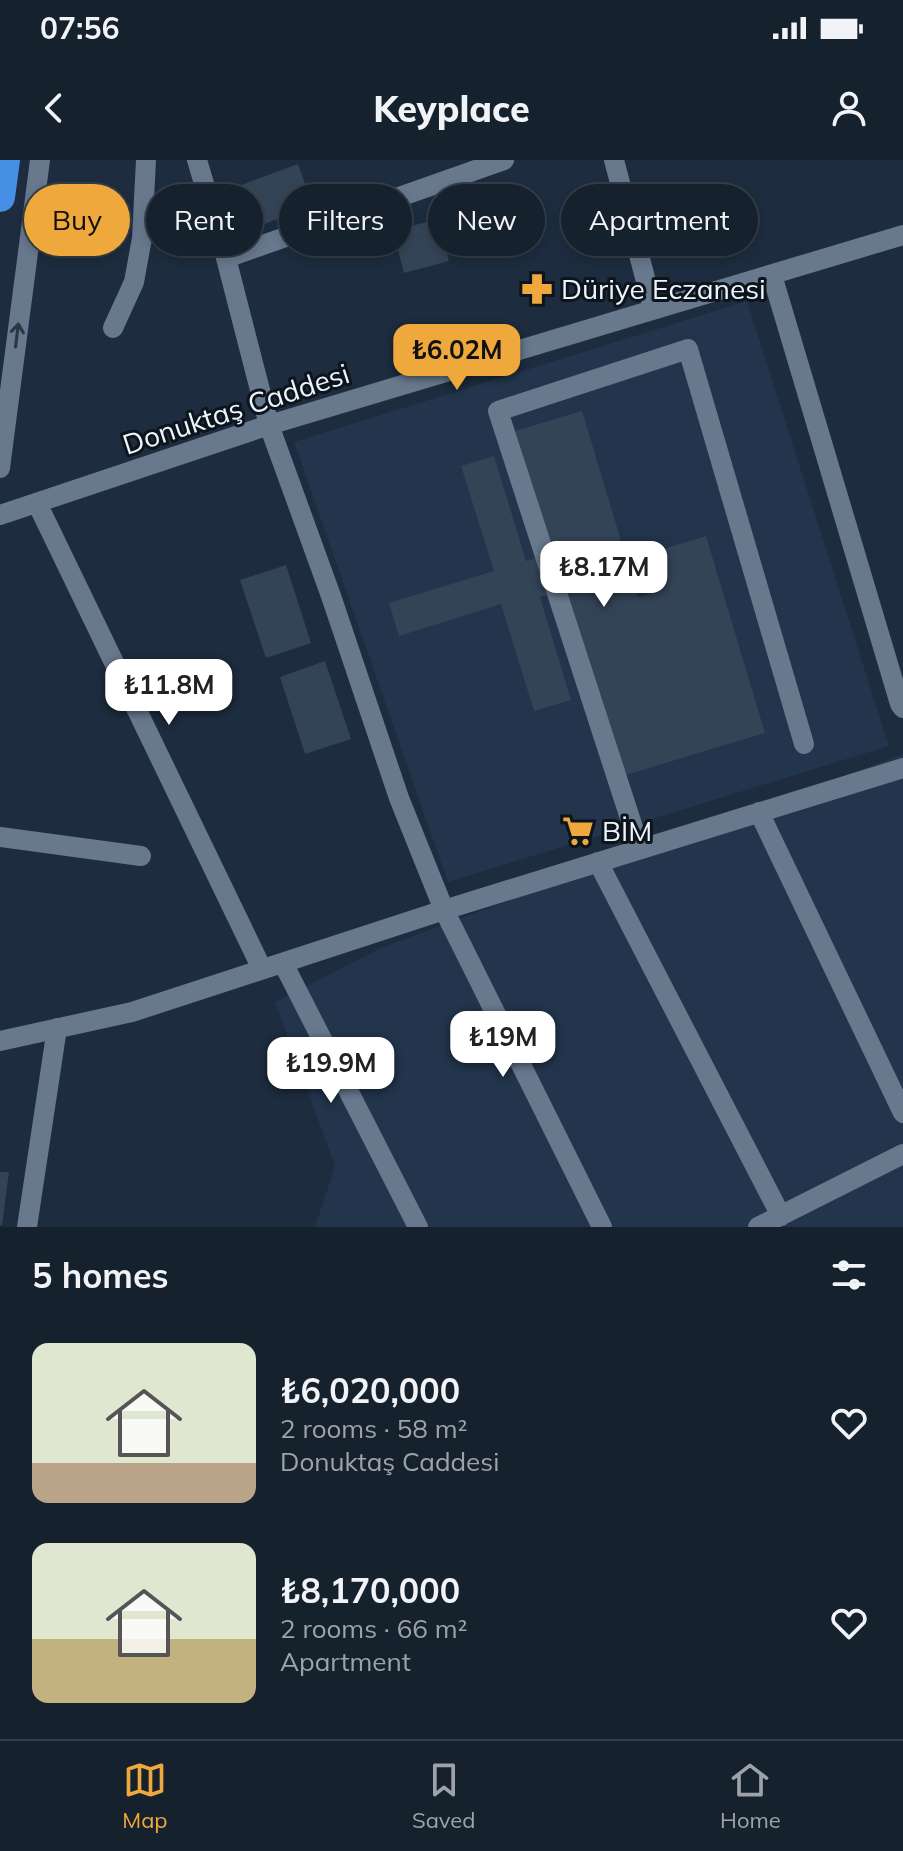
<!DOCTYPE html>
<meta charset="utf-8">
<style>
:root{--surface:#16212e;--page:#232e3a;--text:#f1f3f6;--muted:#9ea3aa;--line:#353e4a;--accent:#eea83c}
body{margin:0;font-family:Mulish,sans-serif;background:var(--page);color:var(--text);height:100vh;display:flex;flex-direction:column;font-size:30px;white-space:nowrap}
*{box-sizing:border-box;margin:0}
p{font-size:26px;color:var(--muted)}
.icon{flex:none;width:44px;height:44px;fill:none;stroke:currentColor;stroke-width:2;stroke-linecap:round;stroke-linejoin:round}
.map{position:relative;height:1067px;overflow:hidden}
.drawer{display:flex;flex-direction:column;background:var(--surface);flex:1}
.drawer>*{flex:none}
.guide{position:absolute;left:24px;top:24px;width:856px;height:72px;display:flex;gap:16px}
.price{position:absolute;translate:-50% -68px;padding:0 18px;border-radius:16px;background:#fff;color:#222;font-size:26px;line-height:52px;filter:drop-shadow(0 2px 4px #0008)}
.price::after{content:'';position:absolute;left:50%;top:48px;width:24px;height:18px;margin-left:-12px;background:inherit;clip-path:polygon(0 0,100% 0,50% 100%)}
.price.current{background:var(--accent);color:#111}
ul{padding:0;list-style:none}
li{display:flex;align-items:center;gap:24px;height:200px;padding:0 32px}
li span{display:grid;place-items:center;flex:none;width:224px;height:160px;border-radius:16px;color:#555}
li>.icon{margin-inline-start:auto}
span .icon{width:96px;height:96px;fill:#fffc;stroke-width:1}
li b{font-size:34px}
h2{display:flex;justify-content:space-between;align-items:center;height:96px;padding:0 32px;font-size:34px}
.tag{padding:0 28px;border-radius:36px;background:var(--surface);box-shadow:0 4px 12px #0003,0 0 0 2px var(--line);font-size:28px;line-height:72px}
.tag.current{background:var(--accent);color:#111}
.status{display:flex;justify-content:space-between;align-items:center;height:56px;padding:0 40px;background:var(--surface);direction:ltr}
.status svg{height:22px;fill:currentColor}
header{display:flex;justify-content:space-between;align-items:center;height:104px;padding:0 32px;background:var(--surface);font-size:36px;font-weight:800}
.tabs{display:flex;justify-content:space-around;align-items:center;height:112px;border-top:2px solid var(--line);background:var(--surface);font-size:22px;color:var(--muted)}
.tabs a{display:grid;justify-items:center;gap:4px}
.tabs .current{color:var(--accent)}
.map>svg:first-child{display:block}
.built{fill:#22354c}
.building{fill:#344457}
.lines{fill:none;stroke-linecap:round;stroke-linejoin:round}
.minor{stroke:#68798e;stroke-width:20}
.highway{stroke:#468fe4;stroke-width:30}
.oneway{stroke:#2d3744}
.labels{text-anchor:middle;stroke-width:6;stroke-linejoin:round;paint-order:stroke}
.poi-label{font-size:28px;fill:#edf5ff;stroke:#0d141c;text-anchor:start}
.street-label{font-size:28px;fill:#edf5ff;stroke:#0d141c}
</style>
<div class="status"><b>07:56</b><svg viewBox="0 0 49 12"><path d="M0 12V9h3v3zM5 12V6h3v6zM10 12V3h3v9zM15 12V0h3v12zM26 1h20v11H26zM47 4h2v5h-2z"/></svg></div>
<header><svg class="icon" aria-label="back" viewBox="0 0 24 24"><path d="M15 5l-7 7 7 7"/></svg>Keyplace<svg class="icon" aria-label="person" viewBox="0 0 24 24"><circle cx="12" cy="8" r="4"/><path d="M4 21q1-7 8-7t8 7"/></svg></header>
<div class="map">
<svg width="903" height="1067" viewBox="0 0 903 1067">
<rect width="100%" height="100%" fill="#1d2c3e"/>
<path class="built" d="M 747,141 L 889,586 L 448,722 L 294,282 Z
M 903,594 L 903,1067 L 315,1067 L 335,1006 L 275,842 L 381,788 Z"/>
<path class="building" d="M 298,4 L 313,46 L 248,70 L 233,28 Z
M 490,43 L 503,85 L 466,97 L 453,54 Z
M 437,59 L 449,101 L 404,113 L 393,71 Z
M 582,251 L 638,437 L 651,433 L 640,396 L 706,376 L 765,573 L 619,617 L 563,430 L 540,437 L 571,540 L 534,551 L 501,444 L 399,476 L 389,443 L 494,411 L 461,306 L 494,296 L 526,401 L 552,393 L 515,271 Z
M 286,405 L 311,483 L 266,498 L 240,420 Z
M 325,501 L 351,579 L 305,594 L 280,517 Z
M 0,1012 L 9,1012 L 2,1065 L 0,1065 Z"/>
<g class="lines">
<path class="minor" d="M 197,0 L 226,98 L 269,265 L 331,436 L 399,638 L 444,750 L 602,1067
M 614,0 L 653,148
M 226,98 L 504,0
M 772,115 L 900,544 L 903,548
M 113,168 L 134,122 L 142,78 L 146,0
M 0,308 L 40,0
M 37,343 L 262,809
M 0,355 L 269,265 L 903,75
M 759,652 L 903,953
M 0,677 L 141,696
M 640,689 L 498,251 L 688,189 L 804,584
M 598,702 L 781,1056
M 283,803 L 418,1067
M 0,881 L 132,852 L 444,750 L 903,608
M 27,1067 L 57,868
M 758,1067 L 903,994"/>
<path class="highway" d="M 0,37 L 5,0"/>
</g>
<defs><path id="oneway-shaft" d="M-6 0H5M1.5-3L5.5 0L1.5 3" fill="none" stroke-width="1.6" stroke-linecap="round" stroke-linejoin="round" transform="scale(2)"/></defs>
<use class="oneway" href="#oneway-shaft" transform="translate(17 175) rotate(-83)"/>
<defs>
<symbol id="pharmacy-bare" viewBox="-9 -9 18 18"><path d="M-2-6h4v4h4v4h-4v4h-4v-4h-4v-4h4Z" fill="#eea83c" stroke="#0d141c" stroke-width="2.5" paint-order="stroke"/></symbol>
<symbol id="supermarket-bare" viewBox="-9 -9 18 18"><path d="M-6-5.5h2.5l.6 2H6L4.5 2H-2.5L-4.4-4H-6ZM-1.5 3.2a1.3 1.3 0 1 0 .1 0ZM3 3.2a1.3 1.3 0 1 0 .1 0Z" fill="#eea83c" stroke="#0d141c" stroke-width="2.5" paint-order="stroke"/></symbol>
</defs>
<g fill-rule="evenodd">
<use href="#pharmacy-bare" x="515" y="107" width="44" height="44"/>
<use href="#supermarket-bare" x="556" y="649" width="44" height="44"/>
</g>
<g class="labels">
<g class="poi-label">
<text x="561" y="139">Düriye Eczanesi</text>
<text x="602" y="681">BİM</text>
</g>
<g class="street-label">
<text transform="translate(236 249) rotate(-18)" y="10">Donuktaş Caddesi</text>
</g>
</g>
</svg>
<b class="price current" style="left:457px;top:232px">₺6.02M</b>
<b class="price" style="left:604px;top:449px">₺8.17M</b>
<b class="price" style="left:169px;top:567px">₺11.8M</b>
<b class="price" style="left:503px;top:919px">₺19M</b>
<b class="price" style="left:331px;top:945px">₺19.9M</b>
<div class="guide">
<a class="tag current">Buy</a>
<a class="tag">Rent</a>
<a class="tag">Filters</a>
<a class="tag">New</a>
<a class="tag">Apartment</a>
</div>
</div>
<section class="drawer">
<h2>5 homes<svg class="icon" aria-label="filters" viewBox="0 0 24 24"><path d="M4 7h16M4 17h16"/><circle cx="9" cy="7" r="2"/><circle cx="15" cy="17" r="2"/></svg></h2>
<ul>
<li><span style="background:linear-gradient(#dfe7d0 75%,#b9a48a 0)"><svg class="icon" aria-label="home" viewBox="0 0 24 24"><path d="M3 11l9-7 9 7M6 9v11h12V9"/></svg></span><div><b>₺6,020,000</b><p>2 rooms · 58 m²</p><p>Donuktaş Caddesi</p></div><svg class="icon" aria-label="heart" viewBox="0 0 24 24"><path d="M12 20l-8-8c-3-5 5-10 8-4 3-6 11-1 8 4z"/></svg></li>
<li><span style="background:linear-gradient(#dfe7d0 60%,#c2b280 0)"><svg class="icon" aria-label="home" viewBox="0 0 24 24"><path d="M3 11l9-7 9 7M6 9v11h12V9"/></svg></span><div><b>₺8,170,000</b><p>2 rooms · 66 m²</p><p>Apartment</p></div><svg class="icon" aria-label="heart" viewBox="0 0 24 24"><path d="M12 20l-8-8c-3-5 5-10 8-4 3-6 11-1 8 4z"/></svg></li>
</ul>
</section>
<nav class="tabs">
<a class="current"><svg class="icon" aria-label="map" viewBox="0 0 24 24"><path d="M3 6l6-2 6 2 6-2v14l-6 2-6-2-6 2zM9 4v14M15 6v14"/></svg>Map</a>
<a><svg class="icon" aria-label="saved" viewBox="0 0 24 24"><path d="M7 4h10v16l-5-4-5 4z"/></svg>Saved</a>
<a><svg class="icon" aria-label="home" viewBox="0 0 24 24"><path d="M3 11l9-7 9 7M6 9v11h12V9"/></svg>Home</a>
</nav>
